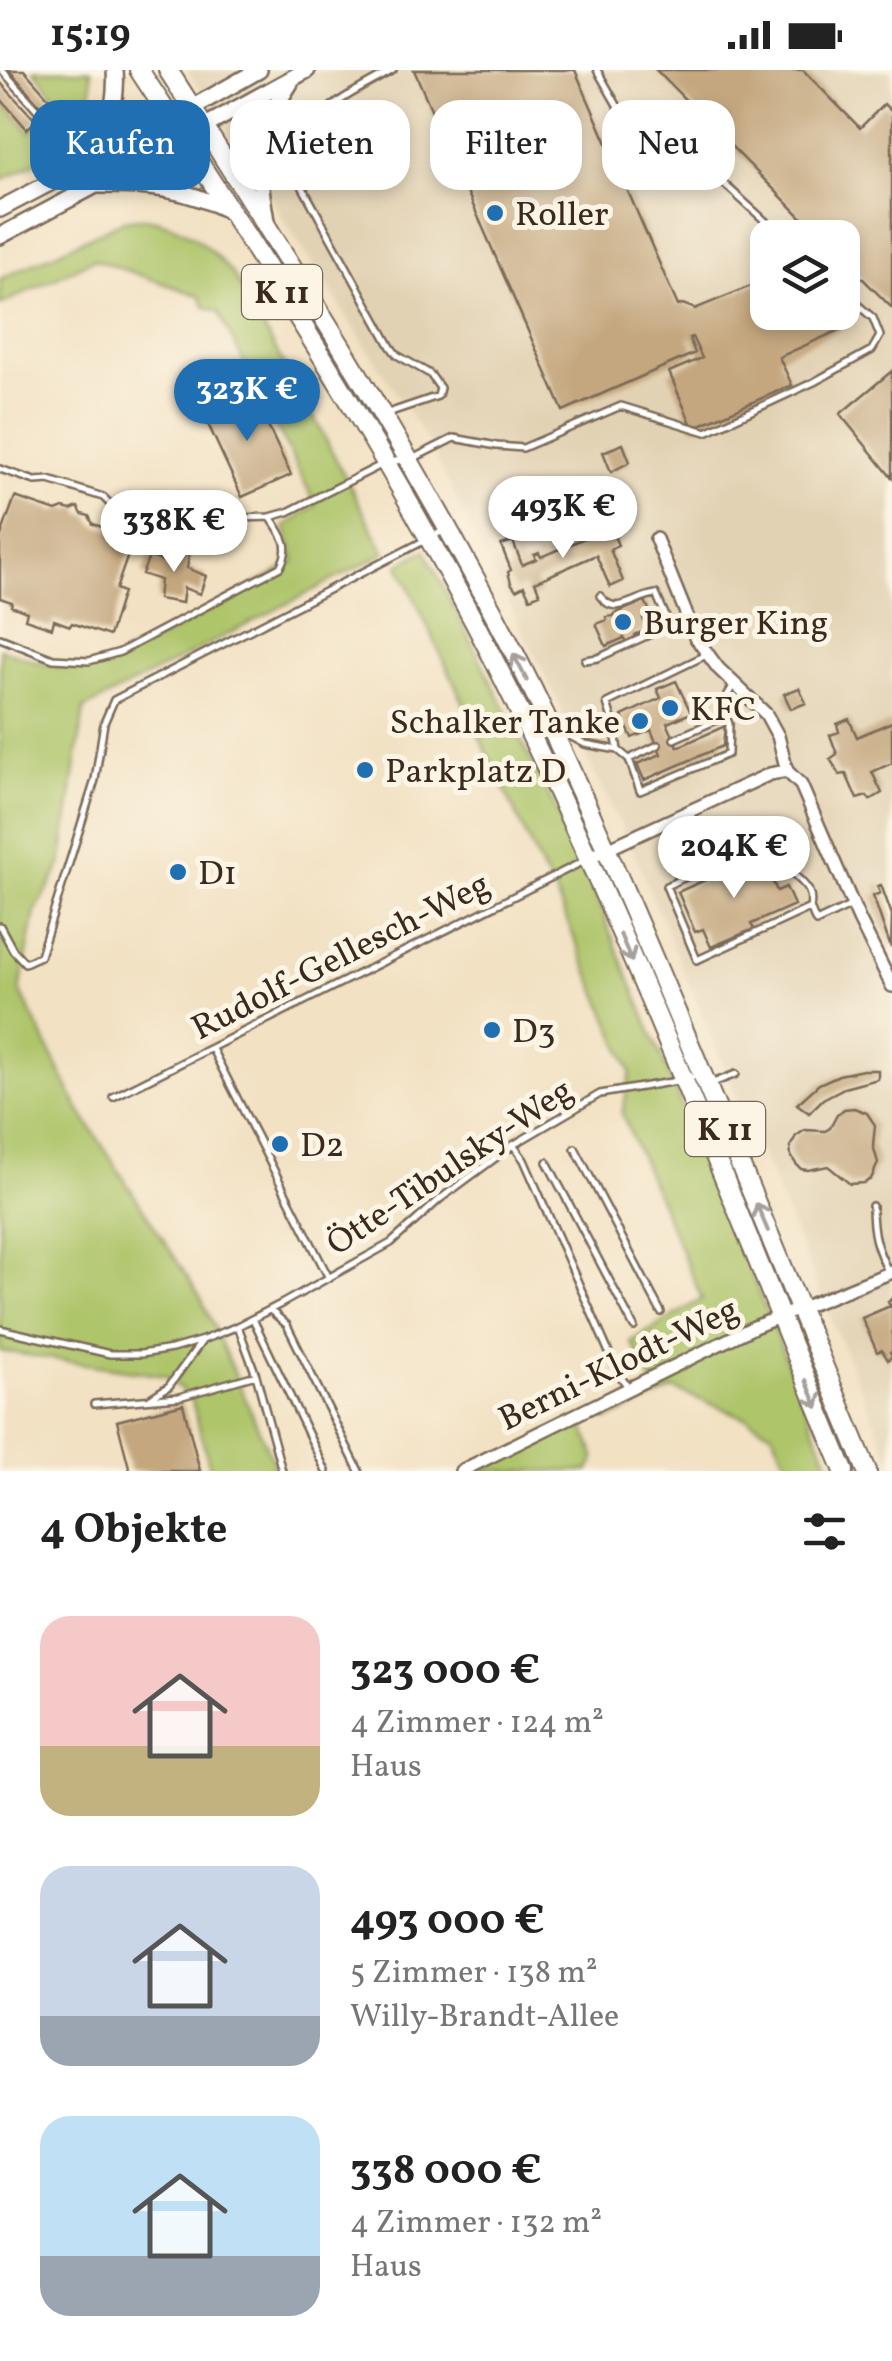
<!DOCTYPE html>
<html lang="de">
<meta charset="utf-8">
<style>
:root{--surface:#fff;--page:#f2f2f2;--text:#222;--muted:#767676;--accent:#1f6fb2}
body{margin:0;font-family:Vollkorn,serif;background:var(--page);color:var(--text);height:100vh;display:flex;flex-direction:column;font-size:38px;white-space:nowrap}
*{box-sizing:border-box;margin:0}
p{font-size:32px;color:var(--muted)}
.icon{flex:none;width:55px;height:55px;fill:none;stroke:currentColor;stroke-width:2;stroke-linecap:round;stroke-linejoin:round}
.map{position:relative;height:1401px;overflow:hidden}
.drawer{display:flex;flex-direction:column;background:var(--surface);flex:1}
.drawer>*{flex:none}
.guide{position:absolute;left:30px;top:30px;width:832px;height:90px;display:flex;gap:20px}
.fabs{position:absolute;left:750px;top:150px;display:grid;gap:20px}
.fabs a{display:grid;place-items:center;width:110px;height:110px;border-radius:20px;background:var(--surface);box-shadow:0 5px 15px #0003;font-size:50px}
.price{position:absolute;translate:-50% -85px;padding:0 22px;border-radius:35px;background:#fff;color:#222;font-size:32px;line-height:65px;filter:drop-shadow(0 2px 5px #0008)}
.price::after{content:'';position:absolute;left:50%;top:60px;width:30px;height:22px;margin-left:-15px;background:inherit;clip-path:polygon(0 0,100% 0,50% 100%)}
.price.selected{background:var(--accent);color:#fff}
ul{padding:0;list-style:none}
li{display:flex;align-items:center;gap:30px;height:250px;padding:0 40px}
li span{display:grid;place-items:center;flex:none;width:280px;height:200px;border-radius:30px;color:#555}
li>.icon{margin-inline-start:auto}
span .icon{width:120px;height:120px;fill:#fffc;stroke-width:1}
li b{font-size:42px}
h2{display:flex;justify-content:space-between;align-items:center;height:120px;padding:0 40px;font-size:42px}
.tag{padding:0 35px;border-radius:30px;background:var(--surface);box-shadow:0 5px 15px #0003;font-size:35px;line-height:90px}
.tag.selected{background:var(--accent);color:#fff}
.status{display:flex;justify-content:space-between;align-items:center;height:70px;padding:0 50px;background:var(--surface);direction:ltr}
.status svg{height:28px;fill:currentColor}
.map>svg:first-child{display:block}
.built{fill:#e2d2b4;fill-rule:evenodd}
.green{fill:#aec56a;stroke:#747844;stroke-width:2.5}
.building{fill:#c4a77f}
.lines{fill:none;stroke-linecap:round;stroke-linejoin:round}
.service-casing{stroke:#7b6a58;stroke-width:10}
.minor-casing{stroke:#7b6a58;stroke-width:16}
.secondary-casing{stroke:#7b6a58;stroke-width:20}
.primary-casing{stroke:#7b6a58;stroke-width:22}
.service{stroke:#fff;stroke-width:5}
.minor{stroke:#fff;stroke-width:11}
.secondary{stroke:#fff;stroke-width:15}
.primary{stroke:#fff;stroke-width:18}
.oneway{stroke:#a79f9a}
.poi-dot{fill:#1f6fb2;stroke:#fcf5e5;stroke-width:4}
.labels{text-anchor:middle;stroke-width:10;stroke-linejoin:round;paint-order:stroke}
.shield{fill:#fcf5e5;stroke:#75675a;stroke-width:2.5}
.shield-label{font-size:32px;font-weight:bold;fill:#3b2a1e}
.poi-label{font-size:35px;fill:#3b2a1e;stroke:#fcf5e5;text-anchor:start}
.street-label{font-size:35px;fill:#3b2a1e;stroke:#fcf5e5}
</style>
<div class="status"><b>15:19</b><svg viewBox="0 0 49 12"><path d="M0 12V9h3v3zM5 12V6h3v6zM10 12V3h3v9zM15 12V0h3v12zM26 1h20v11H26zM47 4h2v5h-2z"/></svg></div>
<div class="map">
<svg width="892" height="1401" viewBox="0 0 892 1401">
<rect width="100%" height="100%" fill="#fcf5e5"/>
<filter id="ink" filterUnits="userSpaceOnUse"><feTurbulence type="fractalNoise" baseFrequency=".01" numOctaves="2"/><feDisplacementMap in="SourceGraphic" scale="20" xChannelSelector="R" yChannelSelector="G"/><feConvolveMatrix kernelMatrix="1 2 1 2 8 2 1 2 1" color-interpolation-filters="sRGB"/></filter>
<filter id="wash" filterUnits="userSpaceOnUse"><feTurbulence type="fractalNoise" baseFrequency=".0048" numOctaves="4" result="noise"/><feDisplacementMap in="SourceGraphic" scale="40" xChannelSelector="R" yChannelSelector="G"/><feGaussianBlur stdDeviation="2.25" result="paint"/><feColorMatrix in="noise" values="0 0 0 0 0 0 0 0 0 0 0 0 0 0 0 0 0 1.4 0 .05"/><feComposite in="paint" operator="in"/></filter>
<g filter="url(#wash)">
<rect width="100%" height="100%" fill="#f2e1c3"/>
<path class="built" d="M 187,0 L 892,0 L 892,1393 L 630,774 L 426,369 ZM 768,168 L 842,168 L 842,242 L 768,242 Z"/>
<path class="green" d="M 34,0 L 91,0 C 93,21 92,52 76,68 C 64,81 18,101 0,111 L 0,30 L 30,62 L 62,35 Z
M 146,148 C 186,155 208,175 234,206 L 316,351 L 385,483 L 84,639 L 61,795 L 35,842 L 20,920 L 78,1038 L 201,1228 L 277,1401 L 211,1401 L 191,1328 L 165,1306 L 0,1281 L 0,579 L 49,596 L 108,597 L 295,492 L 285,456 L 316,435 L 218,241 L 205,237 L 200,226 L 94,189 L 0,235 L 0,209 L 123,151 Z
M 425,480 L 578,784 L 832,1401 L 790,1401 L 773,1363 L 746,1348 L 674,1319 L 607,1350 L 599,1343 L 654,1315 L 631,1272 L 702,1229 L 622,1044 L 631,1002 L 552,815 L 543,802 L 399,495 Z
M 581,1349 L 595,1388 L 589,1401 L 480,1401 Z"/>
<g id="blocks">
<path class="building" d="M 9,0 L 24,0 L 54,34 L 46,42 Z
M 414,0 L 575,0 L 678,236 L 683,234 L 695,239 L 768,209 L 768,242 L 844,242 L 855,253 L 779,287 L 792,315 L 693,358 L 669,302 L 702,288 L 692,267 L 689,268 L 695,283 L 563,341 Z
M 656,0 L 803,0 L 860,58 L 884,34 L 892,42 L 892,238 L 842,188 L 842,168 L 822,168 Z
M 0,12 L 36,51 L 27,59 L 0,28 Z
M 892,301 L 892,408 L 840,344 Z
M 251,320 L 291,405 L 242,427 L 203,343 Z
M 623,374 L 630,392 L 611,402 L 603,382 Z
M 15,427 L 56,441 L 63,438 L 71,440 L 78,437 L 82,444 L 89,446 L 93,454 L 134,468 L 116,519 L 123,522 L 109,566 L 72,553 L 70,556 L 54,550 L 52,558 L 25,549 L 27,542 L 11,536 L 12,532 L 0,528 L 0,468 Z
M 610,457 L 618,475 L 610,479 L 623,511 L 610,517 L 596,485 L 535,512 L 540,524 L 530,528 L 524,516 L 516,520 L 511,513 L 508,502 L 511,500 L 501,475 L 513,471 L 522,495 L 536,489 L 534,485 L 539,483 L 541,487 Z
M 165,476 L 190,479 L 187,498 L 206,506 L 200,524 L 184,518 L 182,533 L 158,529 L 160,510 L 142,504 L 149,487 L 163,491 Z
M 645,531 L 652,546 L 643,549 L 648,559 L 635,565 L 636,568 L 626,572 L 624,568 L 606,576 L 596,554 L 607,550 L 606,547 L 614,546 L 614,544 Z
M 676,611 L 691,643 L 667,653 L 678,677 L 725,656 L 723,676 L 644,710 L 637,694 L 661,684 L 651,660 L 632,668 L 622,646 L 661,628 L 657,619 Z
M 799,618 L 806,633 L 791,639 L 784,624 Z
M 849,649 L 857,667 L 892,652 L 892,693 L 872,702 L 882,723 L 870,730 L 867,726 L 857,729 L 846,704 L 840,705 L 830,689 L 837,684 L 830,665 L 839,662 L 837,654 Z
M 761,785 L 777,821 L 786,817 L 794,835 L 751,854 L 754,859 L 711,877 L 703,859 L 695,862 L 678,822 Z
M 881,815 L 892,845 L 891,878 L 873,826 L 880,823 L 877,816 Z
M 863,1000 L 878,1000 L 878,1009 L 844,1018 L 823,1029 L 809,1043 L 797,1034 L 819,1014 L 839,1005 Z
M 854,1038 L 867,1043 L 875,1055 L 873,1075 L 878,1093 L 871,1109 L 864,1113 L 850,1114 L 828,1096 L 808,1100 L 801,1099 L 796,1094 L 791,1086 L 790,1077 L 796,1066 L 805,1060 L 825,1061 L 830,1058 L 837,1045 L 844,1039 Z
M 892,1228 L 892,1281 L 890,1282 L 892,1286 L 888,1290 L 882,1280 L 877,1282 L 862,1248 L 890,1236 L 888,1232 Z
M 183,1334 L 200,1401 L 130,1401 L 117,1351 Z"/>
</g>
</g>
<g filter="url(#ink)">
<use href="#blocks" fill-opacity="0" stroke="#7b6a58" stroke-width="2.5"/>
<g class="lines">
<defs>
<path id="service" d="M 2,0 L 42,45
M 597,0 L 621,42 L 658,54 L 784,168
M 385,344 L 438,326 L 440,318 L 430,304 L 397,285 L 391,277 L 302,116 C 280,52 349,26 393,0
M 414,388 L 454,368 L 497,376 L 523,378 L 621,336 L 706,362 L 814,312 L 872,280 L 880,266 L 873,248 L 842,221
M 0,399 L 35,411 L 49,410 L 103,427 L 113,437 L 158,454 L 192,450 L 270,447 L 288,442 L 387,392 L 404,390
M 0,568 L 53,589 L 89,591 L 120,582 L 280,497 C 292,476 283,466 271,448
M 585,590 L 598,588 L 664,558 L 668,551 L 656,524 C 635,526 616,548 600,526
M 726,646 L 727,626 L 733,616
M 558,668 L 570,666 L 585,674 L 618,680 L 629,689 L 658,675
M 618,680 L 614,655 L 607,633 L 706,585
M 629,689 L 640,721 L 728,684 L 729,654 L 726,646 L 674,669
M 690,742 L 712,795 L 666,816 L 697,890 L 810,838 L 816,852 L 850,836
M 713,795 L 777,771 C 780,779 782,788 787,795 C 796,812 815,814 810,838
M 0,856 L 13,880 L 25,893 L 40,886 L 95,710 L 104,653 L 114,630 L 445,460
M 212,979 L 329,1208
M 710,1014 L 736,1004
M 113,1027 L 586,790
M 513,1075 L 524,1090 L 618,1303 L 628,1317
M 575,1078 L 661,1242
M 547,1092 L 634,1257
M 872,1136 C 872,1164 876,1178 889,1203
M 270,1240 L 287,1255 L 359,1401
M 253,1249 L 326,1401
M 238,1256 L 256,1305 L 282,1401
M 0,1259 L 110,1284 L 141,1284 L 172,1279 L 203,1270 L 238,1256 L 281,1234 L 391,1173 L 440,1129 L 513,1075 L 600,1024 L 683,1010 L 699,1005
M 149,1329 L 169,1316 L 202,1271
M 94,1334 L 179,1327 L 256,1305"/>
<path id="minor" d="M 656,469 L 696,568 L 718,598 L 766,644 L 778,666 L 787,701
M 588,788 L 770,704 L 787,701 L 801,715 L 859,849 L 892,916
M 461,1401 L 754,1257 L 892,1202"/>
<path id="secondary" d="M 84,93 C 106,60 118,41 115,0
M 99,115 C 150,115 184,118 230,141
M 0,139 L 172,49 L 259,0
M 266,151 C 255,84 253,71 290,13
M 0,166 L 160,81 L 307,0"/>
<path id="primary" d="M 139,0 C 266,194 392,389 497,596 C 628,857 732,1132 844,1401
M 168,0 C 296,202 426,404 532,618 C 593,744 647,872 701,1001 C 757,1134 812,1268 867,1401"/>
</defs>
<use href="#service" class="service-casing"/>
<use href="#minor" class="minor-casing"/>
<use href="#secondary" class="secondary-casing"/>
<use href="#primary" class="primary-casing"/>
<use href="#service" class="service"/>
<use href="#minor" class="minor"/>
<use href="#secondary" class="secondary"/>
<use href="#primary" class="primary"/>
</g>
<defs><path id="oneway-shaft" d="M-6 0H5M1.5-3L5.5 0L1.5 3" fill="none" stroke-width="1.6" stroke-linecap="round" stroke-linejoin="round" transform="scale(2.5)"/></defs>
<g class="oneway">
<use href="#oneway-shaft" transform="translate(520 597) rotate(-117)"/>
<use href="#oneway-shaft" transform="translate(626 878) rotate(67)"/>
<use href="#oneway-shaft" transform="translate(762 1147) rotate(-113)"/>
<use href="#oneway-shaft" transform="translate(812 1324) rotate(67)"/>
</g>
</g>
<g class="poi-dot">
<circle cx="495" cy="143" r="10"/>
<circle cx="623" cy="552" r="10"/>
<circle cx="670" cy="638" r="10"/>
<circle cx="640" cy="651" r="10"/>
<circle cx="365" cy="700" r="10"/>
<circle cx="178" cy="802" r="10"/>
<circle cx="492" cy="960" r="10"/>
<circle cx="280" cy="1074" r="10"/>
</g>
<g class="labels">
<g class="shield">
<rect x="242" y="195" width="80" height="54" rx="8"/>
<rect x="685" y="1032" width="80" height="54" rx="8"/>
</g>
<g class="shield-label">
<text x="282" y="233">K 11</text>
<text x="725" y="1070">K 11</text>
</g>
<g class="poi-label">
<text x="515" y="155">Roller</text>
<text x="643" y="564">Burger King</text>
<text x="690" y="650">KFC</text>
<text x="620" y="663" text-anchor="end">Schalker Tanke</text>
<text x="385" y="712">Parkplatz D</text>
<text x="198" y="814">D1</text>
<text x="512" y="972">D3</text>
<text x="300" y="1086">D2</text>
</g>
<g class="street-label">
<text transform="translate(340 885) rotate(-27)" y="12">Rudolf-Gellesch-Weg</text>
<text transform="translate(449 1096) rotate(-34)" y="12">Ötte-Tibulsky-Weg</text>
<text transform="translate(618 1293) rotate(-26)" y="12">Berni-Klodt-Weg</text>
</g>
</g>
</svg>
<div class="fabs">
<a><svg class="icon" aria-label="layers" viewBox="0 0 24 24"><path d="M12 4l9 5-9 5-9-5zM3 14l9 5 9-5"/></svg></a>
</div>
<b class="price selected" style="left:247px;top:374px">323K €</b>
<b class="price" style="left:563px;top:491px">493K €</b>
<b class="price" style="left:174px;top:505px">338K €</b>
<b class="price" style="left:734px;top:831px">204K €</b>
<div class="guide">
<a class="tag selected">Kaufen</a>
<a class="tag">Mieten</a>
<a class="tag">Filter</a>
<a class="tag">Neu</a>
</div>
</div>
<section class="drawer">
<h2>4 Objekte<svg class="icon" aria-label="filters" viewBox="0 0 24 24"><path d="M4 7h16M4 17h16"/><circle cx="9" cy="7" r="2"/><circle cx="15" cy="17" r="2"/></svg></h2>
<ul>
<li><span style="background:linear-gradient(#f6c9c9 65%,#c2b280 0)"><svg class="icon" aria-label="home" viewBox="0 0 24 24"><path d="M3 11l9-7 9 7M6 9v11h12V9"/></svg></span><div><b>323 000 €</b><p>4 Zimmer · 124 m²</p><p>Haus</p></div></li>
<li><span style="background:linear-gradient(#c9d6e8 75%,#9aa5b1 0)"><svg class="icon" aria-label="home" viewBox="0 0 24 24"><path d="M3 11l9-7 9 7M6 9v11h12V9"/></svg></span><div><b>493 000 €</b><p>5 Zimmer · 138 m²</p><p>Willy-Brandt-Allee</p></div></li>
<li><span style="background:linear-gradient(#bfe0f5 70%,#9aa5b1 0)"><svg class="icon" aria-label="home" viewBox="0 0 24 24"><path d="M3 11l9-7 9 7M6 9v11h12V9"/></svg></span><div><b>338 000 €</b><p>4 Zimmer · 132 m²</p><p>Haus</p></div></li>
</ul>
</section>
